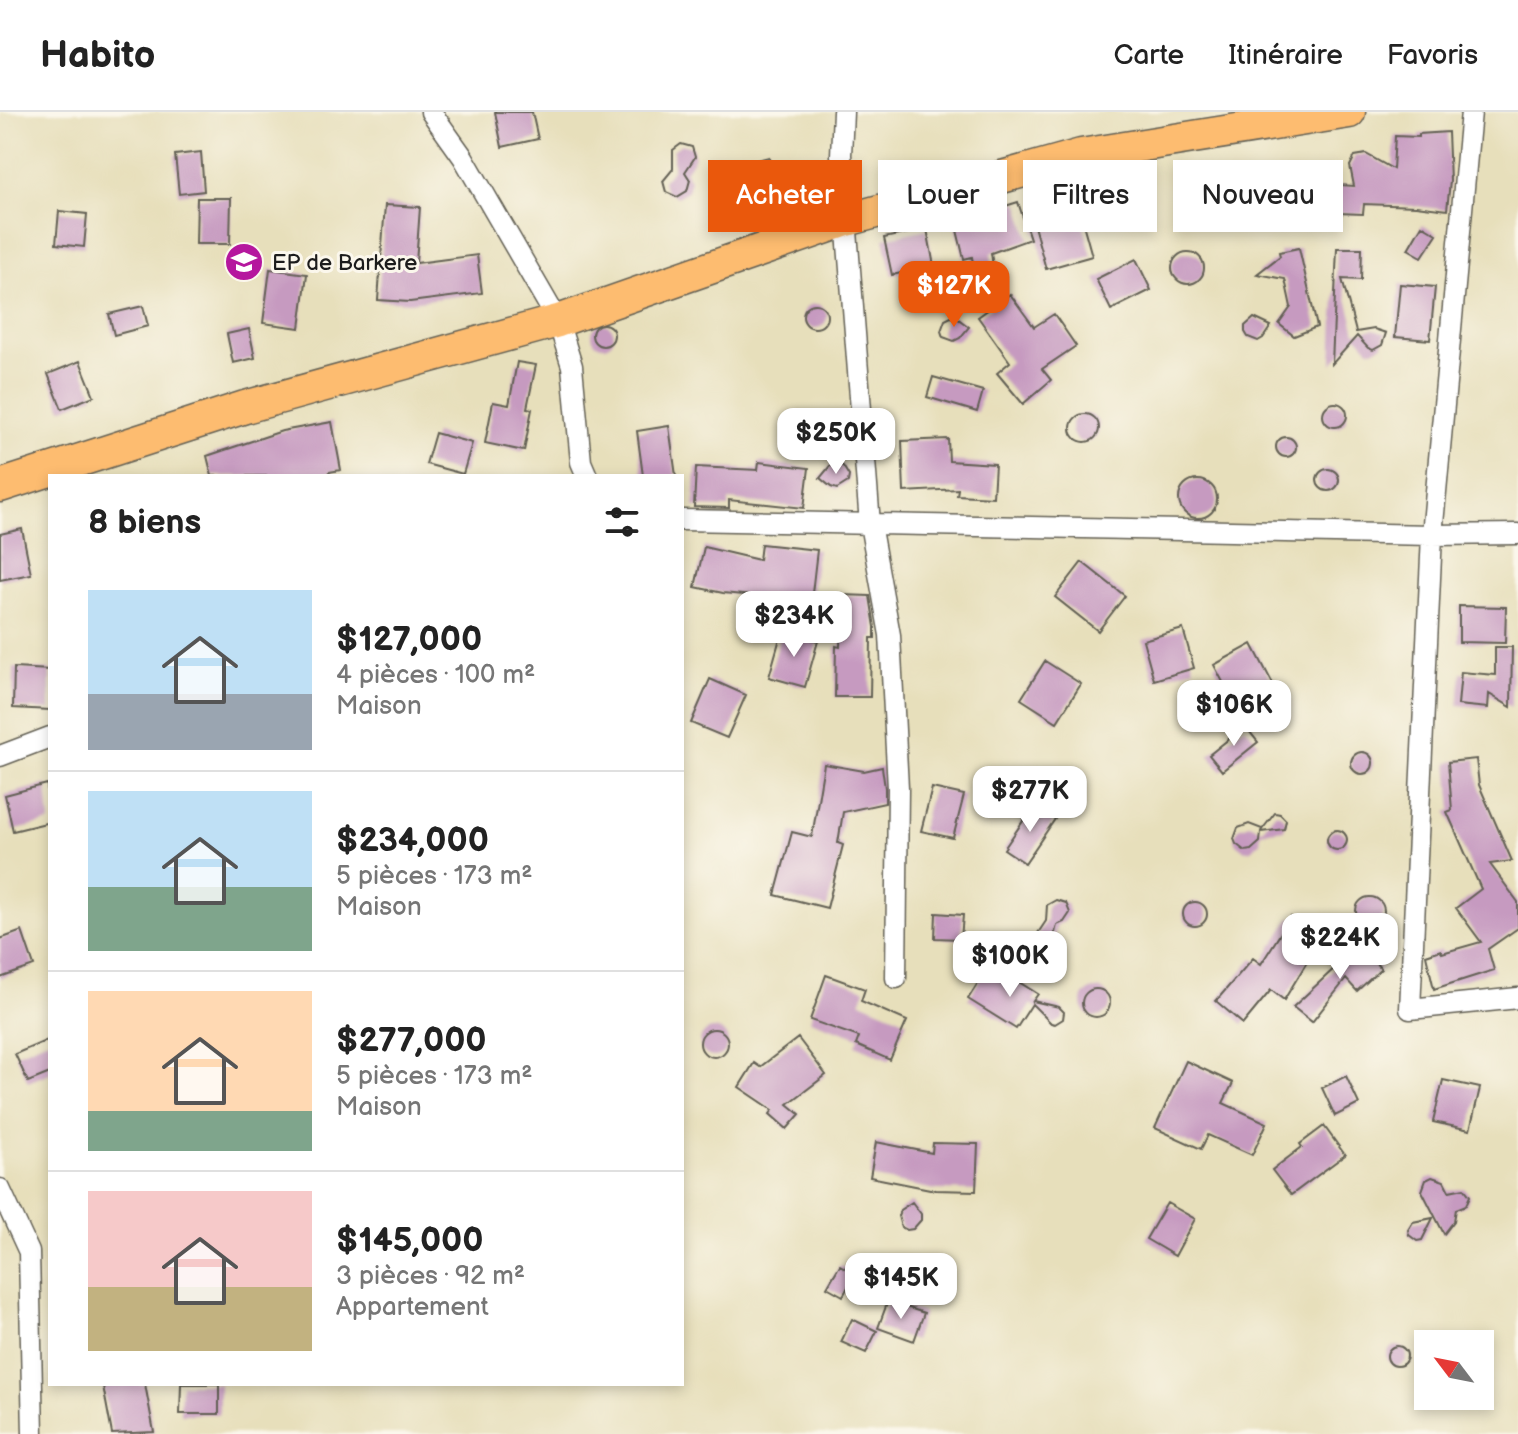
<!DOCTYPE html>
<html lang="fr">
<meta charset="utf-8">
<style>
:root{--surface:#fff;--page:#f2f2f2;--text:#222;--muted:#767676;--line:#e0e0e0;--accent:#ea580c}
body{margin:0;font-family:"Balsamiq Sans",sans-serif;background:var(--page);color:var(--text);height:100vh;display:flex;flex-direction:column;font-size:30px;white-space:nowrap}
*{box-sizing:border-box;margin:0}
p{font-size:26px;color:var(--muted)}
.icon{flex:none;width:44px;height:44px;fill:none;stroke:currentColor;stroke-width:2;stroke-linecap:round;stroke-linejoin:round}
.map{position:relative;flex:1;overflow:hidden}
.side{position:absolute;left:48px;top:362px;width:636px;height:912px;display:flex;flex-direction:column;background:var(--surface);border-radius:0px;box-shadow:0 4px 12px #0003}
.side>*{flex:none}
.guide{position:absolute;left:708px;top:48px;width:690px;height:72px;display:flex;gap:16px}
.needle{width:52px;rotate:302deg}
.fabs{position:absolute;left:1414px;top:1218px;display:grid;gap:16px}
.fabs a{display:grid;place-items:center;width:80px;height:80px;border-radius:0px;background:var(--surface);box-shadow:0 4px 12px #0003;font-size:40px}
.price{position:absolute;translate:-50% -68px;padding:0 18px;border-radius:16px;background:#fff;color:#222;font-size:26px;line-height:52px;filter:drop-shadow(0 2px 4px #0008)}
.price::after{content:'';position:absolute;left:50%;top:48px;width:24px;height:18px;margin-left:-12px;background:inherit;clip-path:polygon(0 0,100% 0,50% 100%)}
.price.current{background:var(--accent);color:#fff}
ul{padding:0;list-style:none}
li{display:flex;align-items:center;gap:24px;height:200px;padding:0 40px}
li+li{border-top:2px solid var(--line)}
li span{display:grid;place-items:center;flex:none;width:224px;height:160px;border-radius:0px;color:#555}
li>.icon{margin-inline-start:auto}
span .icon{width:96px;height:96px;fill:#fffc;stroke-width:1}
li b{font-size:34px}
h2{display:flex;justify-content:space-between;align-items:center;height:96px;padding:0 40px;font-size:34px}
.chip{padding:0 28px;border-radius:0px;background:var(--surface);box-shadow:0 4px 12px #0003;font-size:28px;line-height:72px}
.chip.current{background:var(--accent);color:#fff}
header{display:flex;align-items:center;gap:48px;box-sizing:border-box;height:112px;padding:0 40px;background:var(--surface);border-bottom:2px solid var(--line)}
header strong{font-size:38px}
nav{display:flex;gap:44px;margin-inline-start:auto;font-size:28px}
.map>svg:first-child{display:block}
.building{fill:#c69ac0}
.lines{fill:none;stroke-linecap:round;stroke-linejoin:round}
.minor-casing{stroke:#636054;stroke-width:23}
.primary-casing{stroke:#636054;stroke-width:35}
.minor{stroke:#fff;stroke-width:20}
.primary{stroke:#fdbc70;stroke-width:32}
.labels{text-anchor:middle;stroke-width:6;stroke-linejoin:round;paint-order:stroke}
.poi-label{font-size:22px;fill:#1c1c1c;stroke:#fbf7ec;text-anchor:start}
</style>
<header>
<strong>Habito</strong>
<nav><a>Carte</a><a>Itinéraire</a><a>Favoris</a></nav>
</header>
<div class="map">
<svg width="1518" height="1322" viewBox="0 0 1518 1322">
<rect width="100%" height="100%" fill="#fbf7ec"/>
<filter id="ink" filterUnits="userSpaceOnUse"><feTurbulence type="fractalNoise" baseFrequency=".0125" numOctaves="2"/><feDisplacementMap in="SourceGraphic" scale="16" xChannelSelector="R" yChannelSelector="G"/><feConvolveMatrix kernelMatrix="1 2 1 2 8 2 1 2 1" color-interpolation-filters="sRGB"/></filter>
<filter id="wash" filterUnits="userSpaceOnUse"><feTurbulence type="fractalNoise" baseFrequency=".006" numOctaves="4" result="noise"/><feDisplacementMap in="SourceGraphic" scale="32" xChannelSelector="R" yChannelSelector="G"/><feGaussianBlur stdDeviation="1.8" result="paint"/><feColorMatrix in="noise" values="0 0 0 0 0 0 0 0 0 0 0 0 0 0 0 0 0 1.4 0 .05"/><feComposite in="paint" operator="in"/></filter>
<g filter="url(#wash)">
<rect width="100%" height="100%" fill="#e7dfbb"/>
<g id="blocks">
<path class="building" d="M 495,0 L 532,0 L 538,27 L 502,35 Z
M 1448,20 L 1450,69 L 1447,98 L 1416,94 L 1364,92 L 1363,102 L 1338,101 L 1340,73 L 1354,74 L 1350,54 L 1355,44 L 1366,42 L 1393,57 L 1395,24 L 1419,25 L 1419,22 Z
M 681,32 L 692,35 L 695,45 L 685,60 L 690,68 L 687,79 L 677,85 L 666,80 L 663,69 L 673,57 L 673,38 Z
M 201,40 L 204,79 L 179,82 L 175,43 Z
M 769,45 L 779,88 L 746,97 L 734,54 Z
M 197,86 L 231,86 L 230,132 L 196,132 Z
M 1018,90 L 1030,127 L 991,141 L 995,167 L 976,170 L 972,145 L 964,147 L 956,114 L 998,103 L 996,97 Z
M 385,93 L 420,95 L 416,151 L 477,143 L 482,181 L 410,190 L 378,188 Z
M 59,99 L 87,102 L 84,135 L 56,132 Z
M 1080,101 L 1092,144 L 1046,157 L 1034,114 Z
M 1422,113 L 1437,122 L 1422,145 L 1408,137 Z
M 927,117 L 934,154 L 923,157 L 929,174 L 912,180 L 906,160 L 892,163 L 884,126 Z
M 1299,136 L 1317,215 L 1294,224 L 1279,212 L 1291,195 L 1285,167 L 1257,162 L 1280,144 L 1279,140 Z
M 1337,136 L 1362,136 L 1361,168 L 1342,167 L 1356,220 L 1374,217 L 1386,221 L 1382,233 L 1373,238 L 1368,236 L 1357,224 L 1332,252 Z
M1172 156a16 16 0 1 1 32 0a16 16 0 1 1-32 0Z
M 1136,147 L 1151,178 L 1111,198 L 1096,167 Z
M 270,157 L 307,162 L 300,216 L 263,211 Z
M 1400,172 L 1435,175 L 1430,228 L 1395,225 Z
M 1010,182 L 1034,215 L 1054,202 L 1076,234 L 1042,257 L 1051,268 L 1023,292 L 997,261 L 1010,250 L 978,205 Z
M803 204a12 12 0 1 1 24 0a12 12 0 1 1-24 0Z
M 143,194 L 148,214 L 114,223 L 109,202 Z
M 951,205 L 957,206 L 969,215 L 960,226 L 954,229 L 943,225 L 941,219 L 945,208 Z
M 1254,206 L 1271,214 L 1263,226 L 1258,229 L 1248,225 L 1245,220 L 1245,214 Z
M592 223a11 11 0 1 1 22 0a11 11 0 1 1-22 0Z
M 249,217 L 255,246 L 233,251 L 227,222 Z
M 80,249 L 94,284 L 62,297 L 48,262 Z
M 517,250 L 536,253 L 527,296 L 532,297 L 524,339 L 485,331 L 493,290 L 509,293 Z
M 933,265 L 983,279 L 977,300 L 927,285 Z
M1323 303a12 12 0 1 1 24 0a12 12 0 1 1-24 0Z
M1071 316a14 14 0 1 1 28 0a14 14 0 1 1-28 0Z
M 332,310 L 341,358 L 329,360 L 331,364 L 212,364 L 207,344 L 282,319 Z
M 669,314 L 676,364 L 643,364 L 637,319 Z
M 435,321 L 472,331 L 463,362 L 426,352 Z
M1276 335a10 10 0 1 1 20 0a10 10 0 1 1-20 0Z
M 948,327 L 949,349 L 995,352 L 993,385 L 957,383 L 958,377 L 904,380 L 902,329 Z
M 759,350 L 809,356 L 804,396 L 729,388 L 729,396 L 694,395 L 696,355 L 758,358 Z
M 837,352 L 843,354 L 849,364 L 848,370 L 837,377 L 831,375 L 820,366 L 830,354 Z
M1317 368a11 11 0 1 1 22 0a11 11 0 1 1-22 0Z
M1179 387a19 19 0 1 1 38 0a19 19 0 1 1-38 0Z
M 22,417 L 31,462 L 0,468 L 0,422 Z
M 761,432 L 817,438 L 811,490 L 723,481 L 695,475 L 704,435 L 759,448 Z
M 1082,450 L 1125,484 L 1098,519 L 1055,485 Z
M 842,483 L 870,484 L 875,515 L 875,526 L 871,526 L 870,585 L 835,585 L 836,534 L 840,535 Z
M 1459,494 L 1506,495 L 1505,531 L 1459,530 Z
M 1183,517 L 1194,556 L 1154,568 L 1143,528 Z
M 782,519 L 818,529 L 805,575 L 769,565 Z
M 1252,532 L 1275,576 L 1237,597 L 1214,553 Z
M 1495,535 L 1512,535 L 1511,595 L 1489,582 L 1488,596 L 1458,593 L 1461,560 L 1495,563 Z
M 1045,549 L 1081,572 L 1057,610 L 1021,587 Z
M 14,556 L 50,558 L 50,598 L 13,596 Z
M 710,567 L 746,583 L 727,626 L 691,611 Z
M 1245,614 L 1258,630 L 1222,659 L 1209,643 Z
M1351 651a11 11 0 1 1 22 0a11 11 0 1 1-22 0Z
M 1476,647 L 1479,673 L 1512,749 L 1490,752 L 1518,790 L 1518,816 L 1488,837 L 1494,858 L 1434,877 L 1426,843 L 1441,838 L 1442,841 L 1481,830 L 1456,796 L 1481,777 L 1447,700 L 1452,698 L 1448,650 Z
M 824,652 L 864,659 L 882,655 L 885,676 L 885,691 L 843,700 L 838,731 L 843,733 L 827,796 L 775,783 L 792,720 L 812,725 Z
M 47,672 L 50,710 L 13,719 L 5,683 Z
M 932,676 L 964,683 L 953,726 L 921,719 Z
M 1034,693 L 1055,707 L 1025,751 L 1004,737 Z
M 1275,701 L 1280,702 L 1286,708 L 1284,717 L 1261,720 L 1260,730 L 1251,738 L 1245,739 L 1236,732 L 1234,727 L 1238,716 L 1249,712 L 1262,717 L 1261,719 Z
M1327 728a10 10 0 1 1 20 0a10 10 0 1 1-20 0Z
M1356 799a14 14 0 1 1 28 0a14 14 0 1 1-28 0Z
M 1056,788 L 1066,791 L 1070,801 L 1064,810 L 1057,813 L 1052,832 L 1043,833 L 1039,830 L 1038,821 L 1046,809 L 1047,793 Z
M1183 802a12 12 0 1 1 24 0a12 12 0 1 1-24 0Z
M 936,801 L 963,803 L 961,827 L 935,826 Z
M 1291,805 L 1322,825 L 1284,888 L 1271,878 L 1243,912 L 1216,889 L 1253,846 L 1261,852 Z
M 22,819 L 34,854 L 0,866 L 0,827 Z
M 1366,827 L 1373,834 L 1367,841 L 1381,857 L 1357,879 L 1346,867 L 1312,910 L 1293,895 Z
M 990,852 L 1038,882 L 1033,889 L 1059,895 L 1064,900 L 1063,907 L 1055,912 L 1051,911 L 1032,892 L 1016,917 L 968,887 Z
M 826,863 L 865,877 L 861,889 L 907,909 L 890,948 L 856,933 L 859,925 L 810,908 Z
M1082 891a14 14 0 1 1 28 0a14 14 0 1 1-28 0Z
M700 931a14 14 0 1 1 28 0a14 14 0 1 1-28 0Z
M 798,926 L 826,963 L 788,992 L 800,1002 L 787,1017 L 770,1002 L 773,998 L 739,975 L 754,951 L 760,955 Z
M 50,927 L 50,961 L 28,970 L 15,942 Z
M 1186,949 L 1233,971 L 1223,991 L 1267,1011 L 1252,1043 L 1208,1023 L 1201,1037 L 1155,1016 Z
M 1346,964 L 1359,992 L 1335,1004 L 1322,976 Z
M 1443,968 L 1480,976 L 1470,1018 L 1433,1010 Z
M 1324,1014 L 1345,1043 L 1291,1083 L 1272,1058 L 1302,1035 L 1300,1032 Z
M 876,1030 L 932,1041 L 933,1031 L 978,1032 L 976,1079 L 935,1078 L 870,1065 Z
M 1432,1065 L 1444,1069 L 1449,1079 L 1464,1076 L 1470,1084 L 1466,1093 L 1456,1097 L 1454,1109 L 1444,1122 L 1422,1079 L 1426,1068 Z
M 912,1090 L 921,1102 L 921,1108 L 913,1117 L 907,1118 L 901,1115 L 898,1104 L 900,1098 Z
M 1167,1091 L 1195,1107 L 1175,1144 L 1146,1127 Z
M 1433,1106 L 1422,1128 L 1417,1129 L 1409,1123 L 1408,1118 L 1413,1110 Z
M 840,1153 L 855,1162 L 843,1184 L 827,1175 Z
M 888,1189 L 924,1201 L 914,1229 L 878,1216 Z
M 852,1207 L 877,1219 L 866,1241 L 841,1230 Z
M1387 1244a10 10 0 1 1 20 0a10 10 0 1 1-20 0Z
M 112,1272 L 145,1272 L 154,1320 L 112,1322 L 103,1274 Z
M 181,1272 L 219,1272 L 219,1302 L 180,1302 Z"/>
</g>
</g>
<g filter="url(#ink)">
<use href="#blocks" fill-opacity="0" stroke="#636054" stroke-width="2"/>
<g class="lines">
<defs>
<path id="minor" d="M 431,0 L 463,45 L 558,209 L 572,254 L 581,350 L 587,364
M 843,0 L 841,43 L 870,412 L 890,523 L 898,676 L 896,866
M 1471,0 L 1432,423 L 1410,897 L 1518,886
M 682,408 L 1432,423 L 1518,422
M 0,644 L 50,625
M 0,1077 L 29,1140 L 33,1322"/>
<path id="primary" d="M 0,374 L 245,295 L 558,209 L 847,108 L 1081,43 L 1349,0"/>
</defs>
<use href="#minor" class="minor-casing"/>
<use href="#primary" class="primary-casing"/>
<use href="#minor" class="minor"/>
<use href="#primary" class="primary"/>
</g>
</g>
<defs>
<symbol id="school-disc" viewBox="-11 -11 22 22"><circle r="9.5" fill="#b5179e" stroke="#fbf7ec"/><path d="M0-5L7-2L0 1L-7-2ZM-4 1L0 2.5L4 1V4Q0 6-4 4Z" fill="#fff"/></symbol>
</defs>
<g fill-rule="evenodd">
<use href="#school-disc" x="222" y="128" width="44" height="44"/>
</g>
<g class="labels">
<g class="poi-label">
<text x="272" y="158">EP de Barkere</text>
</g>
</g>
</svg>
<div class="fabs">
<a><svg class="needle" viewBox="-14 -14 28 28"><path d="M0-13l5 13h-10z" fill="#e53935"/><path d="M0 13l5-13h-10z" fill="#767676"/></svg></a>
</div>
<b class="price current" style="left:954px;top:217px">$127K</b>
<b class="price" style="left:836px;top:364px">$250K</b>
<b class="price" style="left:794px;top:547px">$234K</b>
<b class="price" style="left:1234px;top:636px">$106K</b>
<b class="price" style="left:1030px;top:722px">$277K</b>
<b class="price" style="left:1340px;top:869px">$224K</b>
<b class="price" style="left:1010px;top:887px">$100K</b>
<b class="price" style="left:901px;top:1209px">$145K</b>
<div class="guide">
<a class="chip current">Acheter</a>
<a class="chip">Louer</a>
<a class="chip">Filtres</a>
<a class="chip">Nouveau</a>
</div>
<section class="side">
<h2>8 biens<svg class="icon" aria-label="filters" viewBox="0 0 24 24"><path d="M4 7h16M4 17h16"/><circle cx="9" cy="7" r="2"/><circle cx="15" cy="17" r="2"/></svg></h2>
<ul>
<li><span style="background:linear-gradient(#bfe0f5 65%,#9aa5b1 0)"><svg class="icon" aria-label="home" viewBox="0 0 24 24"><path d="M3 11l9-7 9 7M6 9v11h12V9"/></svg></span><div><b>$127,000</b><p>4 pièces · 100 m²</p><p>Maison</p></div></li>
<li><span style="background:linear-gradient(#bfe0f5 60%,#7fa58c 0)"><svg class="icon" aria-label="home" viewBox="0 0 24 24"><path d="M3 11l9-7 9 7M6 9v11h12V9"/></svg></span><div><b>$234,000</b><p>5 pièces · 173 m²</p><p>Maison</p></div></li>
<li><span style="background:linear-gradient(#ffd9b3 75%,#7fa58c 0)"><svg class="icon" aria-label="home" viewBox="0 0 24 24"><path d="M3 11l9-7 9 7M6 9v11h12V9"/></svg></span><div><b>$277,000</b><p>5 pièces · 173 m²</p><p>Maison</p></div></li>
<li><span style="background:linear-gradient(#f6c9c9 60%,#c2b280 0)"><svg class="icon" aria-label="home" viewBox="0 0 24 24"><path d="M3 11l9-7 9 7M6 9v11h12V9"/></svg></span><div><b>$145,000</b><p>3 pièces · 92 m²</p><p>Appartement</p></div></li>
</ul>
</section>
</div>
